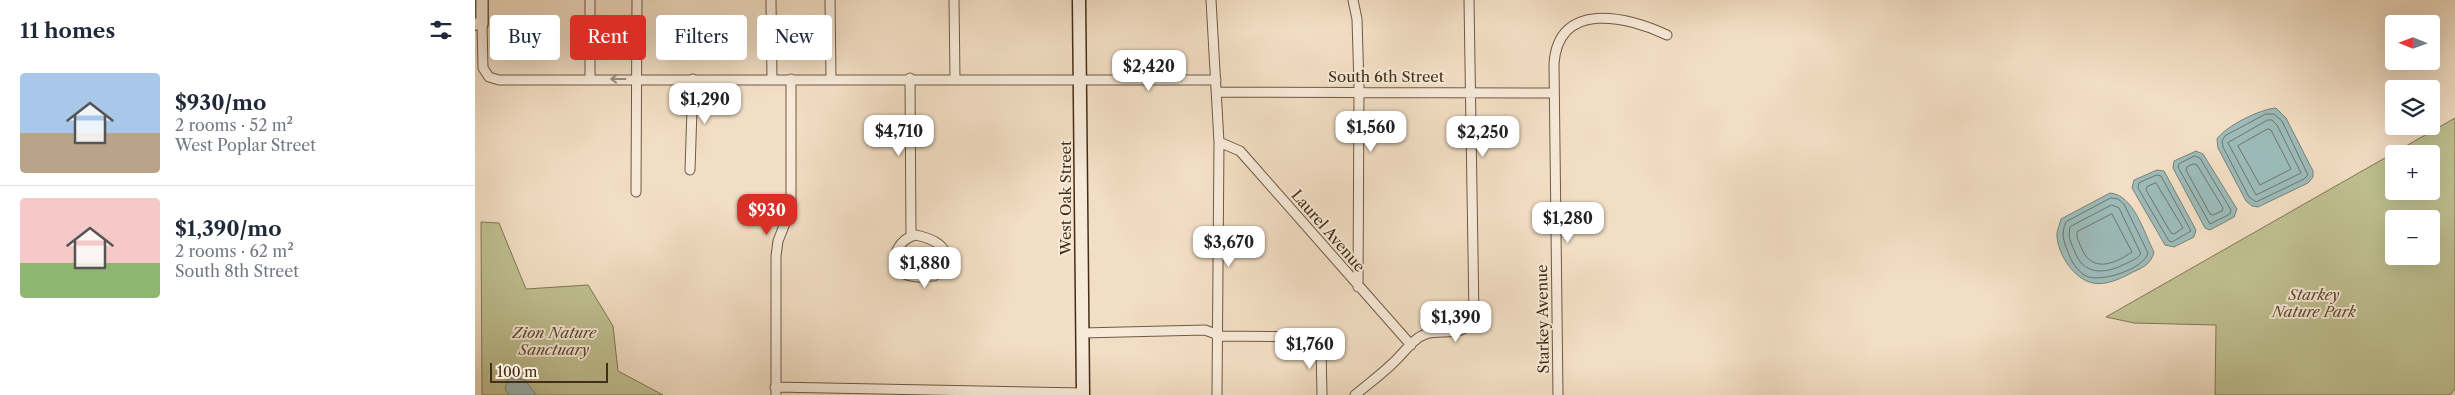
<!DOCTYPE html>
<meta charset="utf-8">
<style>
:root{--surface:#fff;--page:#f2f2f3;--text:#1f2937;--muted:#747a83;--line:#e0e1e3;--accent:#d93025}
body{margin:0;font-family:"Libre Caslon Text",serif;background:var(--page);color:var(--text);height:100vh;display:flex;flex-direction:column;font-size:19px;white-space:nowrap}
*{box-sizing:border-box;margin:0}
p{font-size:16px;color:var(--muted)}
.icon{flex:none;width:28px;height:28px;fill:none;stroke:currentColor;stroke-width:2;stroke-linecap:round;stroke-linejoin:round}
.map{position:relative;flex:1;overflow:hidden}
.details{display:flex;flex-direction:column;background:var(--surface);width:475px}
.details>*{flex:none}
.top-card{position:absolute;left:15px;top:15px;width:475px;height:45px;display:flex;gap:10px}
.needle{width:32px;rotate:271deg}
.controls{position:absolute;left:1910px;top:15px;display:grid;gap:10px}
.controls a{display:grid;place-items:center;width:55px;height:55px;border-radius:5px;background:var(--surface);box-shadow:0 5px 20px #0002;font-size:25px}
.scale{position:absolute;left:15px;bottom:12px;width:118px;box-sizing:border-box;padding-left:5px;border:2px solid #432d16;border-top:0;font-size:14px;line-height:18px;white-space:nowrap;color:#432d16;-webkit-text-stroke:4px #f7ead9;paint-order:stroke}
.price{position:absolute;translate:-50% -42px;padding:0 11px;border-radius:10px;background:#fff;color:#222;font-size:16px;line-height:32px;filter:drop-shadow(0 1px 2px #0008)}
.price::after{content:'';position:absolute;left:50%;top:30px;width:15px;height:11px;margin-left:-8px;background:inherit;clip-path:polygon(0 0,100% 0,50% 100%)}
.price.active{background:var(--accent);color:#fff}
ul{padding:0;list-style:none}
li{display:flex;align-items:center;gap:15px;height:125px;padding:0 20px}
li+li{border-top:1px solid var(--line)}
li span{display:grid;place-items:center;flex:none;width:140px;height:100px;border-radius:5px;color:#555}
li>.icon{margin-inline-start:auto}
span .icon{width:60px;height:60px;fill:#fffc;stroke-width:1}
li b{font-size:21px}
h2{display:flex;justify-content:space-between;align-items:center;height:60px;padding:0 20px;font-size:21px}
.pill{padding:0 18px;border-radius:5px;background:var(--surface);box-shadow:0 5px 20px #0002;font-size:18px;line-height:45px}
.pill.active{background:var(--accent);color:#fff}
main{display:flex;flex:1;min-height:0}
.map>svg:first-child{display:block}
.green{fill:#bfc091;stroke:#817654;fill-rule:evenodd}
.water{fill:#9cbbba;stroke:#788278}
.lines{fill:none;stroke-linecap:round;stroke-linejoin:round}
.shore{stroke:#707468;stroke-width:1}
.minor-casing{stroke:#6f5942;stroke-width:11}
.tertiary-casing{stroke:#6f5942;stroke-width:14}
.secondary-casing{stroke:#432d16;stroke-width:15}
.minor{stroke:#f7ead9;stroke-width:9}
.tertiary{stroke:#f7ead9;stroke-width:11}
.secondary{stroke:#f7ead9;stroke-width:12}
.oneway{stroke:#9d8c78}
.labels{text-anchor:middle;stroke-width:4;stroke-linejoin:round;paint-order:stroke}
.street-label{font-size:15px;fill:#432d16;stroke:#f7ead9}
.park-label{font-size:15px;font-style:italic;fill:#5c4a2f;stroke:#f7ead9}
</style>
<main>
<section class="details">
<h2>11 homes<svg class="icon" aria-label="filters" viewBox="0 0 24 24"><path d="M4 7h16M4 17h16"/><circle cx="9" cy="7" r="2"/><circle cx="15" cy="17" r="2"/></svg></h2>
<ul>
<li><span style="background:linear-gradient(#a9c7e8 60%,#b9a48a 0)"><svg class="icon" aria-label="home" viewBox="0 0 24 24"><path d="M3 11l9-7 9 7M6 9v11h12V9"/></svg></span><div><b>$930/mo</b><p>2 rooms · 52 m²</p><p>West Poplar Street</p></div></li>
<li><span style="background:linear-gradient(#f6c9c9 65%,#8fb573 0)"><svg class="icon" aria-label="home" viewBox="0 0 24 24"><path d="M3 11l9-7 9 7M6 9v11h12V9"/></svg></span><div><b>$1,390/mo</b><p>2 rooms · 62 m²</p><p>South 8th Street</p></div></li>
</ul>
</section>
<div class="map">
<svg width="1980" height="395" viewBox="0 0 1980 395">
<rect width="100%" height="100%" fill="#f2dec4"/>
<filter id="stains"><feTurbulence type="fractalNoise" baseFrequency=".004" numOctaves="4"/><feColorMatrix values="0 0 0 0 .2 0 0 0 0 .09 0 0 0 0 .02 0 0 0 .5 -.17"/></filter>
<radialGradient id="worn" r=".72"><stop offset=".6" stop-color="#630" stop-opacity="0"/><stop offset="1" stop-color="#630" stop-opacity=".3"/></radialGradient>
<path class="green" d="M 1980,118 L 1980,389 L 1975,395 L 1740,395 L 1741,325 L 1659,323 L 1631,317 ZM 1919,154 L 1956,154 L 1956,191 L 1919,191 ZM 1919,219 L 1956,219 L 1956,256 L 1919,256 Z
M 6,222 L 24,223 L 51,289 L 113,285 L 138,326 L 143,371 L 188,395 L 7,395 Z"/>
<path class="water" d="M 1801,108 L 1811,118 L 1838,171 L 1838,177 L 1833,183 L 1783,207 L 1777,206 L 1771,201 L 1743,148 L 1742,139 C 1751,126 1785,109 1801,108 Z
M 1721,151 L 1728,154 L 1762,209 L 1759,217 L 1735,230 L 1730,228 L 1698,168 L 1699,161 Z
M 1682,170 L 1689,171 L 1721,230 L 1719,237 L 1699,247 L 1690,245 L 1657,188 L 1659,180 Z
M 1635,193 C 1659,195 1669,233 1679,252 C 1676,264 1669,267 1658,272 C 1647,278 1631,286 1618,283 C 1599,279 1584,256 1582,237 C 1581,232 1585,224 1586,219 Z
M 33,377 L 50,380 L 61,395 L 34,395 L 30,389 Z"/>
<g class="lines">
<path class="shore" d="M 1791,114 L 1799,114 L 1807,121 L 1833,175 L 1829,179 L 1781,202 L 1774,197 L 1748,147 L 1747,141 L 1750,136 Z
M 1793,120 L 1797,120 L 1802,125 L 1826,173 L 1781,195 L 1753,143 Z
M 1793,129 L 1796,130 L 1816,169 L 1785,185 L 1763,146 Z
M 1720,156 L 1725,158 L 1756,210 L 1755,214 L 1735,224 L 1703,167 L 1704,164 Z
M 1719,164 L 1722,165 L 1748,208 L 1747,211 L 1738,215 L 1735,214 L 1711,170 L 1712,167 Z
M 1682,175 L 1686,176 L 1716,231 L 1697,242 L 1694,241 L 1663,188 L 1664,183 Z
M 1681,183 L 1708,228 L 1699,234 L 1696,233 L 1671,190 L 1672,187 Z
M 1636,198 L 1643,199 L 1649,204 L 1673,253 C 1669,269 1626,283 1611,276 C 1602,271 1596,261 1593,252 C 1588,240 1586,233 1591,222 Z
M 1637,205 L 1644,208 L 1666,254 C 1662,259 1656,261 1650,264 C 1628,275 1608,275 1599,250 C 1595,241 1593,236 1595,227 Z
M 1637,214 L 1657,252 C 1638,265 1616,273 1606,247 C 1604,242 1601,237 1602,232 Z"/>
<defs>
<path id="minor" d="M 115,0 L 115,79
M 296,0 L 297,79
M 355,0 L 356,79
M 479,0 L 480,78
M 736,0 L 744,142 L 742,395
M 878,0 L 882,19 L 884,87 L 883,287
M 7,24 L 8,68 L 14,77 L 24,80 L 741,80
M 435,78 L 436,236
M 742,92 L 1079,93
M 744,142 L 765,151 L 936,345
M 215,170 L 218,79
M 161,192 L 162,0
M 441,235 C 458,239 474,245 472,265 L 459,276 C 449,277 433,279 425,270 C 412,257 427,237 441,235 Z
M 607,333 L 730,330 L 746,336 L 838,337 L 846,347 L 847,395
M 300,387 L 608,393
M 301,395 L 301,256 L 303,241 L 316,208 L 316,79
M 880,395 C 893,384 907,374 919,362 C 929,353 938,338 951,334 C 968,329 992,338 999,317 L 994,0
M 1083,395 L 1079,64 C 1083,0 1152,16 1192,35"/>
<path id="tertiary" d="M 0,24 L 7,24 L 7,0"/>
<path id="secondary" d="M 604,0 L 608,395"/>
</defs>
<use href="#minor" class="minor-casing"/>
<use href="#tertiary" class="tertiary-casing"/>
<use href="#secondary" class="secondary-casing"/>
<use href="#minor" class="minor"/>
<use href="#tertiary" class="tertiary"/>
<use href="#secondary" class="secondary"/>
</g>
<defs><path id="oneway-shaft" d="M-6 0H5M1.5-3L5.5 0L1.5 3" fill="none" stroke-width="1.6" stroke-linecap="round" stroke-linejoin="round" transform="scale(1.25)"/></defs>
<use class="oneway" href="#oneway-shaft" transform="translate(143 79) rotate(180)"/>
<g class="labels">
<g class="street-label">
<text x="911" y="82">South 6th Street</text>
<text transform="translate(591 198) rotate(-90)" y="5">West Oak Street</text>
<text transform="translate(853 231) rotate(49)" y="5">Laurel Avenue</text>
<text transform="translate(1068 319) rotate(-91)" y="5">Starkey Avenue</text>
</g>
<g class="park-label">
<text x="1839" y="300">Starkey<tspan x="1839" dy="17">Nature Park</tspan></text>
<text x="79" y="338">Zion Nature<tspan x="79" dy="17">Sanctuary</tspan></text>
</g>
</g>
<rect width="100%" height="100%" filter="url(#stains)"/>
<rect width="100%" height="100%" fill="url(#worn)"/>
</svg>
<div class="controls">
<a><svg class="needle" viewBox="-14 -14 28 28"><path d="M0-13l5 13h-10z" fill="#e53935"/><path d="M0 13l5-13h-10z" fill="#747a83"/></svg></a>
<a><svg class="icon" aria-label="layers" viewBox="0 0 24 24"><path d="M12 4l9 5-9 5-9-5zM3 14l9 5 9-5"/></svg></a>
<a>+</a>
<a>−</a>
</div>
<div class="scale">100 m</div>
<b class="price" style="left:674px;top:92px">$2,420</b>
<b class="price" style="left:230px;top:125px">$1,290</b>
<b class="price" style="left:896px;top:153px">$1,560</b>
<b class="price" style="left:424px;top:157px">$4,710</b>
<b class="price" style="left:1008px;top:158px">$2,250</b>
<b class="price active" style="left:292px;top:236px">$930</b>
<b class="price" style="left:1093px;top:244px">$1,280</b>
<b class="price" style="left:754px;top:268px">$3,670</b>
<b class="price" style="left:450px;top:289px">$1,880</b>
<b class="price" style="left:981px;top:343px">$1,390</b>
<b class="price" style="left:835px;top:370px">$1,760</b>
<div class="top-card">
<a class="pill">Buy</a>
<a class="pill active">Rent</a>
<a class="pill">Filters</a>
<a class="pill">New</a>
</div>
</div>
</main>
